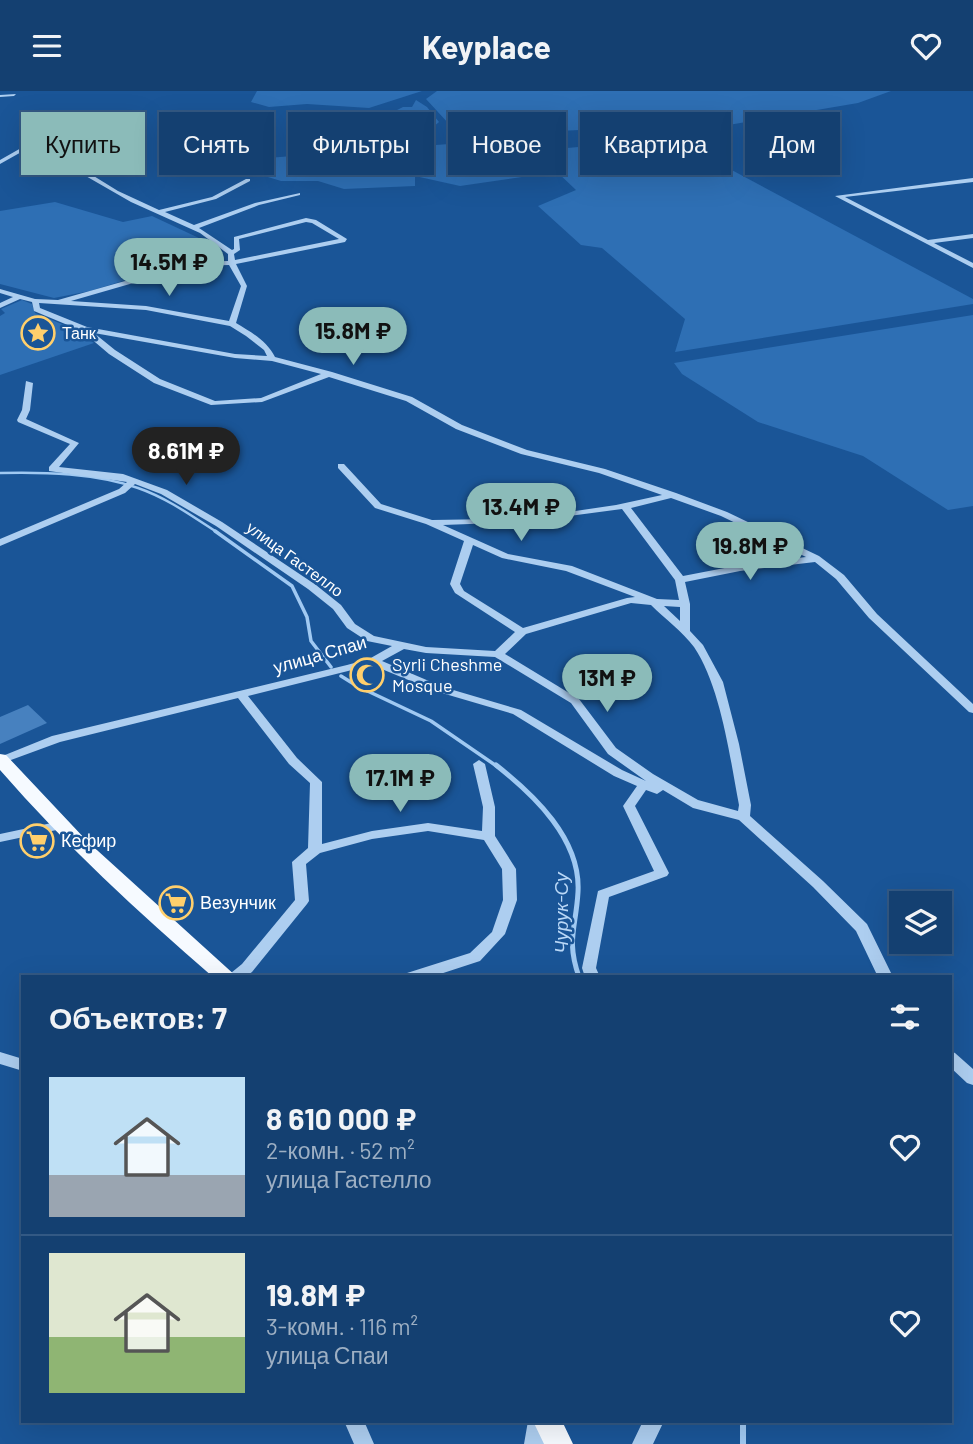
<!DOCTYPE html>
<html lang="ru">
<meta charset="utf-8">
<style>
:root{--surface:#144071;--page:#1d4776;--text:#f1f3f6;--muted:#9dafc3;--line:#335984;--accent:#8bbbb9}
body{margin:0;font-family:Barlow,sans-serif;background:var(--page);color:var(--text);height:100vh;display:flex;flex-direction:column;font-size:26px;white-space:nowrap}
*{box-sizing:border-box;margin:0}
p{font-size:23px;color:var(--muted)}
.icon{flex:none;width:38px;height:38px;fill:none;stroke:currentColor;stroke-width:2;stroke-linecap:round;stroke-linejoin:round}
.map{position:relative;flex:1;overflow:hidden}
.side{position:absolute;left:21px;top:884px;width:931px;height:448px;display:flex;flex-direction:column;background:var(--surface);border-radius:0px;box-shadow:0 7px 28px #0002,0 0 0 2px var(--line)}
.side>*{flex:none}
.hud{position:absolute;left:21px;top:21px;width:931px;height:63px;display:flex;gap:14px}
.tools{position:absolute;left:889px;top:800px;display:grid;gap:14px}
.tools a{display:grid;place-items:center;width:63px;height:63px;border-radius:0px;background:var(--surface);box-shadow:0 7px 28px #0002,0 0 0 2px var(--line);font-size:35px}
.price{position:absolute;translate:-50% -60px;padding:0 16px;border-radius:24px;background:var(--accent);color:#111;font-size:23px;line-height:46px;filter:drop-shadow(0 2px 4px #0008)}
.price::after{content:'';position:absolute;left:50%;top:42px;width:21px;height:16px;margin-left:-10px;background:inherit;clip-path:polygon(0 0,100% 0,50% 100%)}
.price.current{background:#222;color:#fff}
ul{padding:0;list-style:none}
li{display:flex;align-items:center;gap:21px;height:175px;padding:0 28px}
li+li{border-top:2px solid var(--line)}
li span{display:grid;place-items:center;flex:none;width:196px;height:140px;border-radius:0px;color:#555}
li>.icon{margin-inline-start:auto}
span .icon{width:84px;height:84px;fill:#fffc;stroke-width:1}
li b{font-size:30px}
h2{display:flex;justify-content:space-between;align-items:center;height:84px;padding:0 28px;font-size:30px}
.chip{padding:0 24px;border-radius:0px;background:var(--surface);box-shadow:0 7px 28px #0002,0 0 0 2px var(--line);font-size:24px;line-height:63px}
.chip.current{background:var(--accent);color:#111}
header{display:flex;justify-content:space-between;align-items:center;height:91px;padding:0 28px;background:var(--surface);font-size:32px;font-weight:700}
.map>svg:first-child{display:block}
.green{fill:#2e6fb4}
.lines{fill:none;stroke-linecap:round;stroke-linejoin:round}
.stream-far3{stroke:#a0c9f2;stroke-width:2.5}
.stream-far2{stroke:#a0c9f2;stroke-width:3.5}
.stream-far1{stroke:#a0c9f2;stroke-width:5}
.stream{stroke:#a0c9f2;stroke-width:6}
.building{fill:#4781bf}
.minor{fill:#adcef0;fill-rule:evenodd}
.major{fill:#f6faff;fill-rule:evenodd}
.labels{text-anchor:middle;stroke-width:5;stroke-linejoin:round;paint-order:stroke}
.far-poi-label{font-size:16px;fill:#fff;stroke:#1a5597;text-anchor:start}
.far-street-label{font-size:16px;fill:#fff;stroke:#1a5597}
.street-label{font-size:18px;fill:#fff;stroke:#1a5597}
.poi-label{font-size:18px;fill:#fff;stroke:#1a5597;text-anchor:start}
.water-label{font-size:19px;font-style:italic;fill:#bad8f7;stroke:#1a5597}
</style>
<header><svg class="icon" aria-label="menu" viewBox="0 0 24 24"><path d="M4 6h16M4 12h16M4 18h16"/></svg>Keyplace<svg class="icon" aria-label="heart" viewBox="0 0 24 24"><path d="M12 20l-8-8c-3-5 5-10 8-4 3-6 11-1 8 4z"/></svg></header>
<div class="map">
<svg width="973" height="1353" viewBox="0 0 973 1353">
<rect width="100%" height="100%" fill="#1a5597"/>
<path class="green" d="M 257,0 L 422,0 L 369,17 L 307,13 L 269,16 L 251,11 Z
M 437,0 L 891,0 L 858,12 L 675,43 L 661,35 L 460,45 L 426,8 Z
M 416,9 L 427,16 L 439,31 L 432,37 L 420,36 L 419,32 L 398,28 L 393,21 L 403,16 L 412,16 Z
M 632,51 L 681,52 L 973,208 L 973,213 L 675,261 L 685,228 L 602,157 L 581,154 L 538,115 L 576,99 L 535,60 Z
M 462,52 L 505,59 L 526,73 L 522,86 L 460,95 L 415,85 L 415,95 L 344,98 L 318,90 L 281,90 L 232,75 L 267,67 Z
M 55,111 L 123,131 L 152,125 L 199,147 L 216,168 L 178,173 L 90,200 L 54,207 L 0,193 L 0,120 Z
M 22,209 L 32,213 L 35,222 L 69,236 L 94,252 L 0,284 L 0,225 L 5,222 L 1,218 Z
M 973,224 L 973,415 L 948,419 L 863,365 L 758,331 L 682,283 L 674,272 Z"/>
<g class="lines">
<path class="stream-far3" d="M 0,382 C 45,381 95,382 138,397 C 167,407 192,425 218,442"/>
<path class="stream-far2" d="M 215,440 L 292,495 L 307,526 L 311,550 L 331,576
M 341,585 L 357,595 L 431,630 L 498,676"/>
<path class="stream-far1" d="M 496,674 C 534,704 581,748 578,801 C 576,837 566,849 579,886"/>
<path class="stream" d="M 743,1330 L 743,1353"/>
</g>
<path class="building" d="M 28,614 L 47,632 L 0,653 L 0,626 Z"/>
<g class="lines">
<path class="minor" d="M 16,3 L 14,5 L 0,6 L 0,4 Z
M 85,34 L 88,36 L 88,47 L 79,59 L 84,79 L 118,100 L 159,119 L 212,106 L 246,88 L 250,88 L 250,90 L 216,108 L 165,121 L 194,134 L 255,112 L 300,102 L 300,104 L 259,114 L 199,137 L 232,159 L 234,158 L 234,146 L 306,127 L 316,129 L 347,148 L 345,151 L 236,173 L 247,195 L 236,232 C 251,241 267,250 275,266 L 332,281 L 412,306 L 462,334 L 527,359 L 605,378 L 676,402 L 727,421 L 819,465 L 844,484 L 877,523 L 973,613 L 973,622 L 969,621 L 869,527 L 836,488 L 815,471 L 740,480 L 685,491 L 690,513 L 690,540 L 703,554 L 723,591 L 739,653 L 751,714 L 750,725 L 823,790 L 867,833 L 893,886 L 878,886 L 856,840 L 813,796 L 739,729 L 693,717 L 663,699 L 657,703 L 646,699 L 635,715 L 669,782 L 667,785 L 609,806 L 596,877 L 600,886 L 585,886 L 582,877 L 598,800 L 654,780 L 623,715 L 637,695 L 614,685 L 513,623 L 435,600 L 372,574 L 248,605 L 297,667 L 322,691 L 322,753 L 372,740 L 428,732 L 482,740 L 483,716 L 473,673 L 479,669 L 485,673 L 495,716 L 495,745 L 516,778 L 517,809 L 505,843 L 480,870 L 431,886 L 405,886 L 407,882 L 470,862 L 492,841 L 503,809 L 502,778 L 484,749 L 428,740 L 372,748 L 320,762 L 306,773 L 309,810 L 307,813 L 252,881 L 245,886 L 226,886 L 242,873 L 295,809 L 292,771 L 308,757 L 310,692 L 289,673 L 238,607 L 60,651 L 0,673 L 0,666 L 52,645 L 347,574 L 369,568 L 392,555 L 367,550 L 347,537 L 333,518 L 308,498 L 216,435 L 161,403 L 135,393 L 125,402 L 0,455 L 0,448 L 119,398 L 127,391 L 49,380 L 49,376 L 70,353 L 18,331 L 17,329 L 22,319 L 26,290 L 33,292 L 30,319 L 26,328 L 79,352 L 59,376 L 123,383 L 167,399 L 222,431 L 316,494 L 341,514 L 355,533 L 374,545 L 426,556 L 495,560 L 515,541 L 455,502 L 450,493 L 464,450 L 426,433 L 375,417 L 338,377 L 338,373 L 344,373 L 381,413 L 432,429 L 493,428 L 555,423 L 616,414 L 662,404 L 599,382 L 521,363 L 456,338 L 406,310 L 329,286 L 262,311 L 211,314 L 154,292 L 109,263 L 82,240 L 34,220 L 32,211 L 20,208 L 0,217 L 0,212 L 13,206 L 0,202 L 0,198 L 35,208 L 58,209 L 192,171 L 228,170 L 228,163 L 200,142 L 131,111 L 84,84 L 76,75 L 73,59 L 82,47 L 82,38 L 48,46 L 0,73 L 0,69 L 44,44 ZM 306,131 L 312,132 L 339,148 L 235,169 L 234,163 L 240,159 L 239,148 ZM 229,174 L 241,195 L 229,230 L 146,215 L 71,210 L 192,175 ZM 39,212 L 146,219 L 230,235 L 246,245 L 264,259 L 267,265 L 235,263 L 87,236 L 40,217 ZM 94,242 L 235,267 L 272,270 L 321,283 L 261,307 L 215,310 L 160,288 L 115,259 ZM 671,407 L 721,425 L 806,466 L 740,474 L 683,485 L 631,417 ZM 622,418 L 675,489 L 679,509 L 657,508 L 572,475 L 508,463 L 443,434 L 524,431 ZM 473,454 L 502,467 L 566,480 L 635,506 L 627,507 L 523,537 L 464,500 L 460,493 ZM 631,512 L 651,514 C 664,527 683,541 694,556 C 721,596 730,667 739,714 L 738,720 L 698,709 L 653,683 L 616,657 L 579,608 L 505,563 L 526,543 ZM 664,515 L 680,516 L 680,530 ZM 404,558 L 426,562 L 495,566 L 571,612 L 608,663 L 646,690 L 622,679 L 521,619 L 443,596 L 382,570 Z
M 973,87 L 973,91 L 845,106 L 928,149 L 973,143 L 973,147 L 934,152 L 973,172 L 973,177 L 835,105 Z
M 61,730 L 66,731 L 67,734 L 66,737 L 0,751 L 0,743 Z
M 950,960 L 955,962 L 973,978 L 973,994 L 967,992 L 950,976 Z
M 0,961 L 23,968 L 23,980 L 0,973 Z
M 344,1330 L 364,1330 L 374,1353 L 354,1353 Z
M 528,1330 L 548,1330 L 544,1353 L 524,1353 Z
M 643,1330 L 664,1330 L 653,1353 L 632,1353 Z"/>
<path class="major" d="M 0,663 L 6,664 L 87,750 L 237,886 L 213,886 C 138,821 65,754 0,679 Z
M 533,1330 L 562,1330 L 573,1353 L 544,1353 Z"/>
</g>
<defs>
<symbol id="sight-ring" viewBox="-11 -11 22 22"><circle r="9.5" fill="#1a5597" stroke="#ffcf6c" stroke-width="1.5"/><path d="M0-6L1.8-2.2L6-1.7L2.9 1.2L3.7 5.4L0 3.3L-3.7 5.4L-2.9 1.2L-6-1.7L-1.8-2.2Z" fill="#ffcf6c"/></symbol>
<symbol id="mosque-ring" viewBox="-11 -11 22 22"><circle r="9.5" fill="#1a5597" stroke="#ffcf6c" stroke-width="1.5"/><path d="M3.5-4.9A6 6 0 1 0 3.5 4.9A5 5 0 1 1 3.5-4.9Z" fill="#ffcf6c"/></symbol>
<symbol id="supermarket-ring" viewBox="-11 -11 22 22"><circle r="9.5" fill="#1a5597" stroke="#ffcf6c" stroke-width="1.5"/><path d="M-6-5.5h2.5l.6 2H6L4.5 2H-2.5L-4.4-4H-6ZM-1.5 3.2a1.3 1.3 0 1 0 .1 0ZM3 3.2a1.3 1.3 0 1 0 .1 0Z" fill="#ffcf6c"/></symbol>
</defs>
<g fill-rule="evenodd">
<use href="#sight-ring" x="19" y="223" width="38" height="38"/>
<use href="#mosque-ring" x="348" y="565" width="38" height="38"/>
<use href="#supermarket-ring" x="18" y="731" width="38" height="38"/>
<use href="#supermarket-ring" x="157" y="793" width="38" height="38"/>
</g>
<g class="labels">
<g class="far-poi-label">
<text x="62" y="248">Танк</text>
</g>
<g class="far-street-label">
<text transform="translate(295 468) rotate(36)" y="6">улица Гастелло</text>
</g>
<g class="street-label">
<text transform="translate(320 564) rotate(-16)" y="6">улица Спаи</text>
</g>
<g class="poi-label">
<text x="392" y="580">Syrli Cheshme<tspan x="392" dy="21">Mosque</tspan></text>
<text x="61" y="756">Кефир</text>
<text x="200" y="818">Везунчик</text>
</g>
<g class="water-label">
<text transform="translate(561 822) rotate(-90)" y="7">Чурук-Су</text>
</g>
</g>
</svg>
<div class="tools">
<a><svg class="icon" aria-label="layers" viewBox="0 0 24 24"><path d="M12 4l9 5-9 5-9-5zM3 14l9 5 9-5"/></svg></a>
</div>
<b class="price" style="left:169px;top:207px">14.5M ₽</b>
<b class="price" style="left:353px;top:276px">15.8M ₽</b>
<b class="price current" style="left:186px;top:396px">8.61M ₽</b>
<b class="price" style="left:521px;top:452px">13.4M ₽</b>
<b class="price" style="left:750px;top:491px">19.8M ₽</b>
<b class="price" style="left:607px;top:623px">13M ₽</b>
<b class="price" style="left:400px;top:723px">17.1M ₽</b>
<div class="hud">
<a class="chip current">Купить</a>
<a class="chip">Снять</a>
<a class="chip">Фильтры</a>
<a class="chip">Новое</a>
<a class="chip">Квартира</a>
<a class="chip">Дом</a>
</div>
<section class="side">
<h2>Объектов: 7<svg class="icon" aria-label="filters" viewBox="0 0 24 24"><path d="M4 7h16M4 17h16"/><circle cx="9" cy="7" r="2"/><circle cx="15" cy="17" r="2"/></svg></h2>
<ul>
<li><span style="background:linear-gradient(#bfe0f5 70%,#9aa5b1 0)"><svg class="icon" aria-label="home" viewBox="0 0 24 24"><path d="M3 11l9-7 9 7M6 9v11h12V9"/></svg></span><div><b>8 610 000 ₽</b><p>2-комн. · 52 m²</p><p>улица Гастелло</p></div><svg class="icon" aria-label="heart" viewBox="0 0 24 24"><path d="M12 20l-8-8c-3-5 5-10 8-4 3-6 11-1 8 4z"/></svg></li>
<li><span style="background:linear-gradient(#dfe7d0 60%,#8fb573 0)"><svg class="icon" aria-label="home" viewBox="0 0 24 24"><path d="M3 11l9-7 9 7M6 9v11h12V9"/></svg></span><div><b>19.8M ₽</b><p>3-комн. · 116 m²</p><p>улица Спаи</p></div><svg class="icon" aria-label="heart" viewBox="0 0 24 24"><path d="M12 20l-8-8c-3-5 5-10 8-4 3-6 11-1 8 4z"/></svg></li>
</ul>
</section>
</div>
